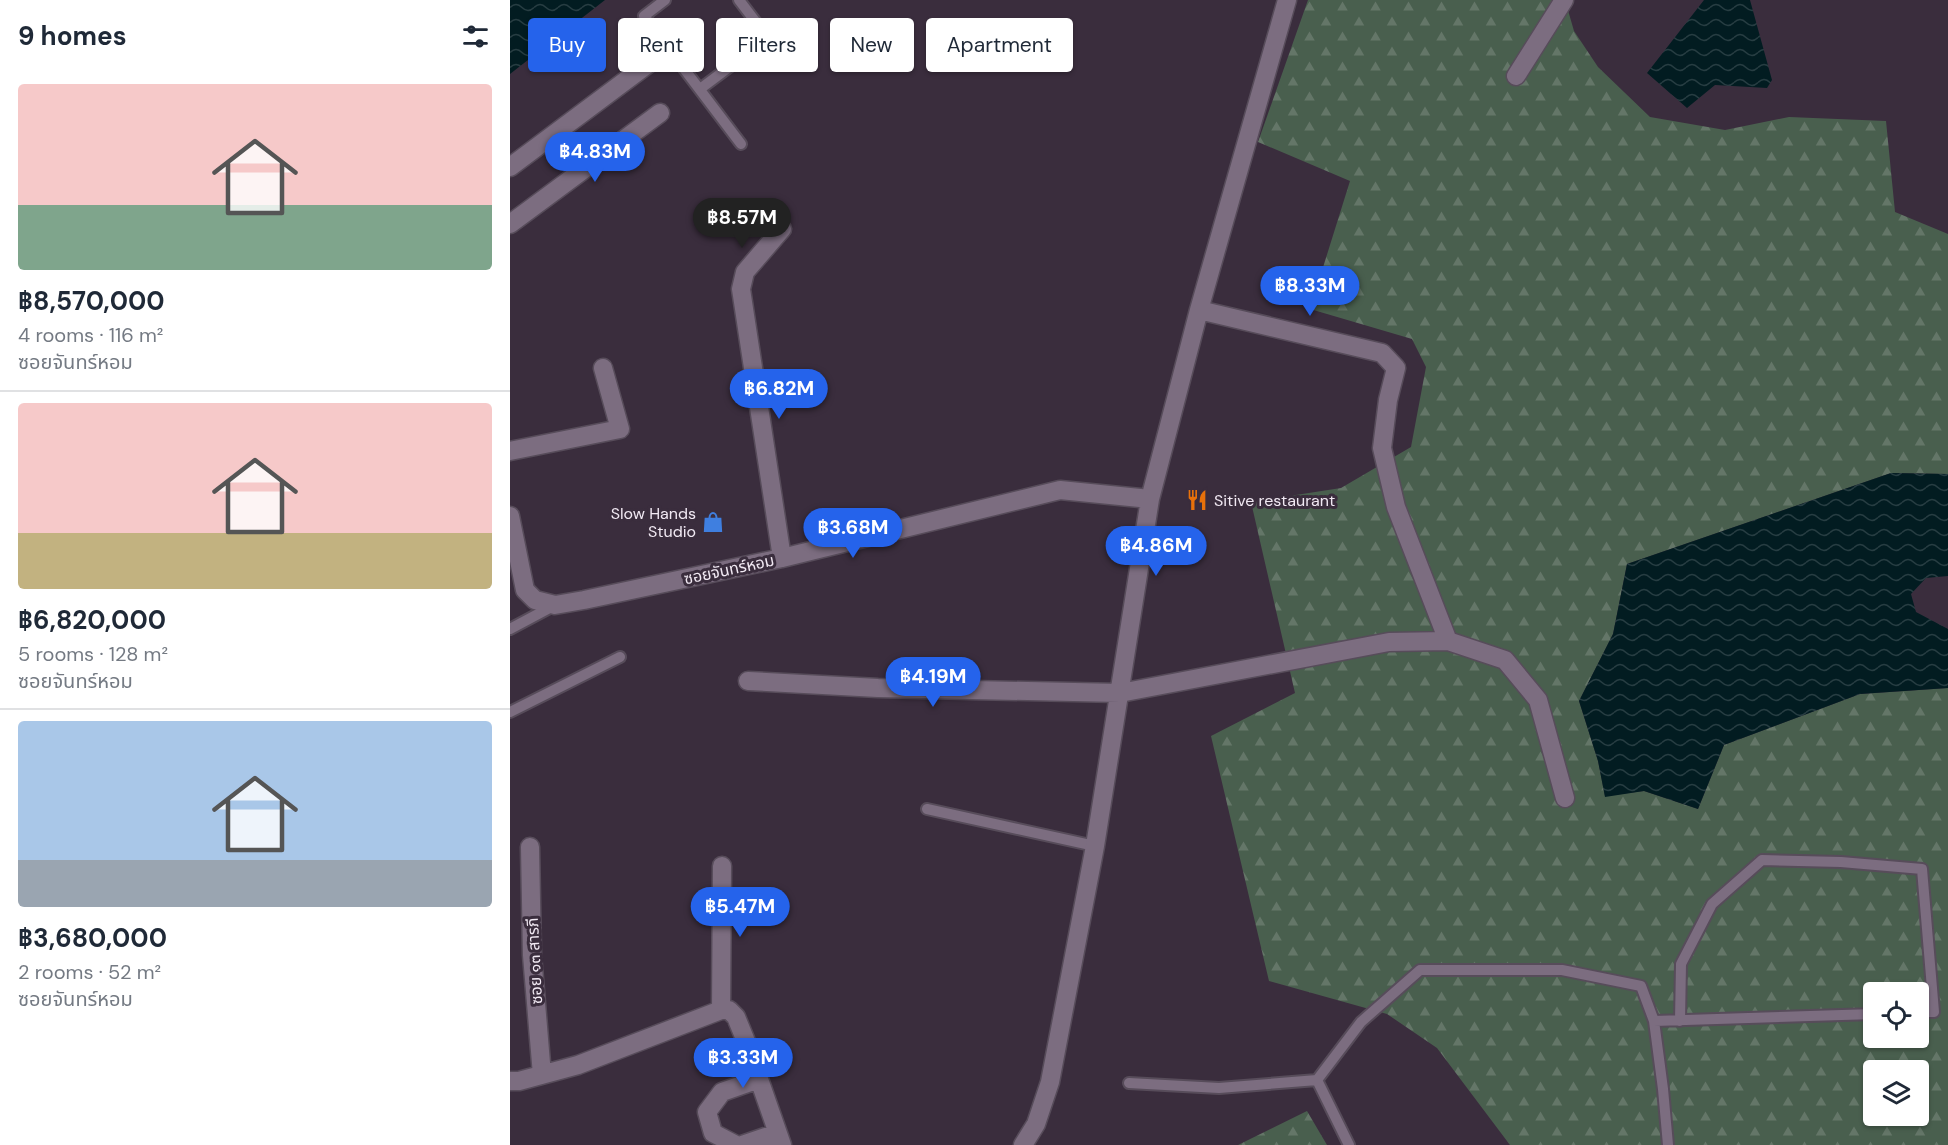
<!DOCTYPE html>
<meta charset="utf-8">
<style>
:root{--surface:#fff;--page:#f6f6f7;--text:#1f2937;--muted:#747a83;--line:#e0e1e3;--accent:#2563eb}
body{margin:0;font-family:"DM Sans","Noto Sans Thai",sans-serif;background:var(--page);color:var(--text);height:100vh;display:flex;flex-direction:column;font-size:22px;white-space:nowrap}
*{box-sizing:border-box;margin:0}
p{font-size:20px;color:var(--muted)}
.icon{flex:none;width:33px;height:33px;fill:none;stroke:currentColor;stroke-width:2;stroke-linecap:round;stroke-linejoin:round}
.map{position:relative;flex:1;overflow:hidden}
.side{display:flex;flex-direction:column;background:var(--surface);width:510px}
.side>*{flex:none}
.hud{position:absolute;left:18px;top:18px;width:570px;height:54px;display:flex;gap:12px}
.controls{position:absolute;left:1353px;top:982px;display:grid;gap:12px}
.controls a{display:grid;place-items:center;width:66px;height:66px;border-radius:6px;background:var(--surface);box-shadow:0 2px 4px #0004;font-size:30px}
.price{position:absolute;translate:-50% -51px;padding:0 14px;border-radius:21px;background:var(--accent);color:#fff;font-size:20px;line-height:39px;filter:drop-shadow(0 2px 3px #0008)}
.price::after{content:'';position:absolute;left:50%;top:36px;width:18px;height:14px;margin-left:-9px;background:inherit;clip-path:polygon(0 0,100% 0,50% 100%)}
.price.on{background:#222;color:#fff}
ul{padding:0;list-style:none}
li{display:grid;align-content:center;gap:12px;height:318px;padding:0 18px}
li+li{border-top:2px solid var(--line)}
li span{display:grid;place-items:center;height:186px;border-radius:6px;color:#555}
li>.icon{margin-inline-start:auto}
span .icon{width:108px;height:108px;fill:#fffc;stroke-width:1}
li b{font-size:26px}
h2{display:flex;justify-content:space-between;align-items:center;height:72px;padding:0 18px;font-size:26px}
.chip{padding:0 21px;border-radius:6px;background:var(--surface);box-shadow:0 2px 4px #0004;font-size:21px;line-height:54px}
.chip.on{background:var(--accent);color:#fff}
main{display:flex;flex:1;min-height:0}
.map>svg:first-child{display:block}
.forest{fill:url(#forest-firs);fill-rule:evenodd}
.water{fill:url(#water-waves)}
.lines{fill:none;stroke-linecap:round;stroke-linejoin:round}
.lane-casing{stroke:#574c5a;stroke-width:14}
.street-casing{stroke:#574c5a;stroke-width:21}
.lane{stroke:#7c6d80;stroke-width:10}
.street{stroke:#7c6d80;stroke-width:18}
.labels{text-anchor:middle;stroke-width:6;stroke-linejoin:round;paint-order:stroke}
.poi-label{font-size:16px;fill:#f1e9f3;stroke:#3a2d3d;text-anchor:start}
.street-label{font-size:16px;fill:#f1e9f3;stroke:#3a2d3d}
</style>
<main>
<section class="side">
<h2>9 homes<svg class="icon" aria-label="filters" viewBox="0 0 24 24"><path d="M4 7h16M4 17h16"/><circle cx="9" cy="7" r="2"/><circle cx="15" cy="17" r="2"/></svg></h2>
<ul>
<li><span style="background:linear-gradient(#f6c9c9 65%,#7fa58c 0)"><svg class="icon" aria-label="home" viewBox="0 0 24 24"><path d="M3 11l9-7 9 7M6 9v11h12V9"/></svg></span><div><b>฿8,570,000</b><p>4 rooms · 116 m²</p><p>ซอยจันทร์หอม</p></div></li>
<li><span style="background:linear-gradient(#f6c9c9 70%,#c2b280 0)"><svg class="icon" aria-label="home" viewBox="0 0 24 24"><path d="M3 11l9-7 9 7M6 9v11h12V9"/></svg></span><div><b>฿6,820,000</b><p>5 rooms · 128 m²</p><p>ซอยจันทร์หอม</p></div></li>
<li><span style="background:linear-gradient(#a9c7e8 75%,#9aa5b1 0)"><svg class="icon" aria-label="home" viewBox="0 0 24 24"><path d="M3 11l9-7 9 7M6 9v11h12V9"/></svg></span><div><b>฿3,680,000</b><p>2 rooms · 52 m²</p><p>ซอยจันทร์หอม</p></div></li>
</ul>
</section>
<div class="map">
<svg width="1438" height="1145" viewBox="0 0 1438 1145">
<defs>
<pattern id="forest-firs" width="22" height="20" patternUnits="userSpaceOnUse" patternTransform="scale(1.5)"><rect width="22" height="20" fill="#495f4e"/><path d="M5 1l3.5 6h-7zM16 11l3.5 6h-7z" fill="#647668"/></pattern>
<pattern id="water-waves" width="16" height="10" patternUnits="userSpaceOnUse" patternTransform="scale(1.5)"><rect width="16" height="10" fill="#021c21"/><path d="M0 5q4-4 8 0t8 0" fill="none" stroke="#273d42"/></pattern>
</defs>
<rect width="100%" height="100%" fill="#3a2d3d"/>
<path class="forest" d="M 798,0 L 1055,0 L 1064,31 L 1088,67 L 1140,117 L 1215,130 L 1279,117 L 1376,121 L 1385,212 L 1438,234 L 1438,474 L 1381,473 L 1117,564 L 1103,634 L 1069,701 L 1088,761 L 1095,796 L 1134,791 L 1188,809 L 1214,745 L 1350,694 L 1438,688 L 1438,1145 L 1000,1145 L 927,1048 L 877,1014 L 759,981 L 701,736 L 785,693 L 741,502 L 831,488 L 901,447 L 916,367 L 902,339 L 800,309 L 840,181 L 748,142 ZM 1364,993 L 1408,993 L 1408,1038 L 1364,1038 ZM 1364,1071 L 1408,1071 L 1408,1116 L 1364,1116 Z
M 797,1111 L 817,1145 L 728,1145 Z"/>
<path class="water" d="M 0,0 L 95,0 L 0,74 Z
M 1194,0 L 1240,0 L 1262,80 L 1257,88 L 1205,85 L 1177,108 L 1137,73 Z
M 1381,473 L 1438,474 L 1438,576 L 1416,578 L 1401,594 L 1406,612 L 1438,629 L 1438,688 L 1350,694 L 1214,745 L 1188,809 L 1134,791 L 1095,797 L 1088,761 L 1069,701 L 1103,634 L 1117,564 Z"/>
<g class="lines">
<defs>
<path id="lane" d="M 155,0 L 134,16 L 231,144
M 190,89 L 258,38 L 229,0
M 0,629 L 45,605
M 0,712 L 110,657
M 417,809 L 585,846
M 1144,1021 L 1364,1014
M 1170,1021 L 1171,964 L 1202,904 L 1252,860 L 1331,862 L 1412,869 L 1424,1012 L 1408,1012
M 619,1083 L 709,1088 L 807,1080
M 839,1145 L 807,1080 L 851,1022 L 910,970 L 1052,970 L 1131,986 L 1144,1021 L 1153,1089 L 1158,1145"/>
<path id="street" d="M 1006,76 L 1054,0
M 0,167 L 158,49
M 0,224 L 150,113
M 272,229 L 235,272 L 231,289 L 272,558
M 689,310 L 872,353 L 886,368 L 878,400 L 872,448 L 886,507 L 938,641
M 0,451 L 110,429 L 93,368
M 0,516 L 15,590 L 25,600 L 45,605 L 74,600 L 272,558 L 550,490 L 640,499
M 238,681 L 368,688 L 610,693 L 879,642 L 938,641 L 995,660 L 1028,700 L 1055,798
M 20,847 L 22,955 L 32,1075
M 211,1010 L 212,866
M 0,1081 L 9,1081 L 68,1065 L 211,1010 L 219,1010 L 226,1017 L 235,1039 L 272,1145
M 226,1145 L 203,1133 L 197,1112 L 212,1092 L 249,1079
M 232,1145 L 267,1133
M 513,1145 L 526,1124 L 540,1082 L 585,846 L 640,499 L 689,310 L 777,0"/>
</defs>
<use href="#lane" class="lane-casing"/>
<use href="#street" class="street-casing"/>
<use href="#lane" class="lane"/>
<use href="#street" class="street"/>
</g>
<defs>
<symbol id="restaurant-bare" viewBox="-9 -9 18 18"><path d="M-5-6h1v4h1v-4h1v4h1v-4h1v5L-1.5 .5V6h-2V.5L-5-1ZM5-6V6H3V1.5H1.5Q1.5-4 5-6Z" fill="#e8710a" stroke="#3a2d3d" stroke-width="2.5" paint-order="stroke"/></symbol>
<symbol id="shop-bare" viewBox="-9 -9 18 18"><path d="M-5-2.5h2.3a2.7 3.5 0 0 1 5.4 0H5L5.5 6h-11ZM-1.5-2.5h3a1.5 2.3 0 0 0-3 0Z" fill="#3f7fe0" stroke="#3a2d3d" stroke-width="2.5" paint-order="stroke"/></symbol>
</defs>
<g fill-rule="evenodd">
<use href="#restaurant-bare" x="672" y="485" width="30" height="30"/>
<use href="#shop-bare" x="188" y="507" width="30" height="30"/>
</g>
<g class="labels">
<g class="poi-label">
<text x="704" y="506">Sitive restaurant</text>
<text x="186" y="519" text-anchor="end">Slow Hands<tspan x="186" dy="18">Studio</tspan></text>
</g>
<g class="street-label">
<text transform="translate(219 569) rotate(-12)" y="6">ซอยจันทร์หอม</text>
<text transform="translate(24 961) rotate(-93)" y="6">ซอย ๑๓ สารภี</text>
</g>
</g>
</svg>
<div class="controls">
<a><svg class="icon" aria-label="locate" viewBox="0 0 24 24"><circle cx="12" cy="12" r="6"/><path d="M12 2v4M12 18v4M2 12h4M18 12h4"/></svg></a>
<a><svg class="icon" aria-label="layers" viewBox="0 0 24 24"><path d="M12 4l9 5-9 5-9-5zM3 14l9 5 9-5"/></svg></a>
</div>
<b class="price" style="left:85px;top:183px">฿4.83M</b>
<b class="price on" style="left:232px;top:249px">฿8.57M</b>
<b class="price" style="left:800px;top:317px">฿8.33M</b>
<b class="price" style="left:269px;top:420px">฿6.82M</b>
<b class="price" style="left:343px;top:559px">฿3.68M</b>
<b class="price" style="left:646px;top:577px">฿4.86M</b>
<b class="price" style="left:423px;top:708px">฿4.19M</b>
<b class="price" style="left:230px;top:938px">฿5.47M</b>
<b class="price" style="left:233px;top:1089px">฿3.33M</b>
<div class="hud">
<a class="chip on">Buy</a>
<a class="chip">Rent</a>
<a class="chip">Filters</a>
<a class="chip">New</a>
<a class="chip">Apartment</a>
</div>
</div>
</main>
